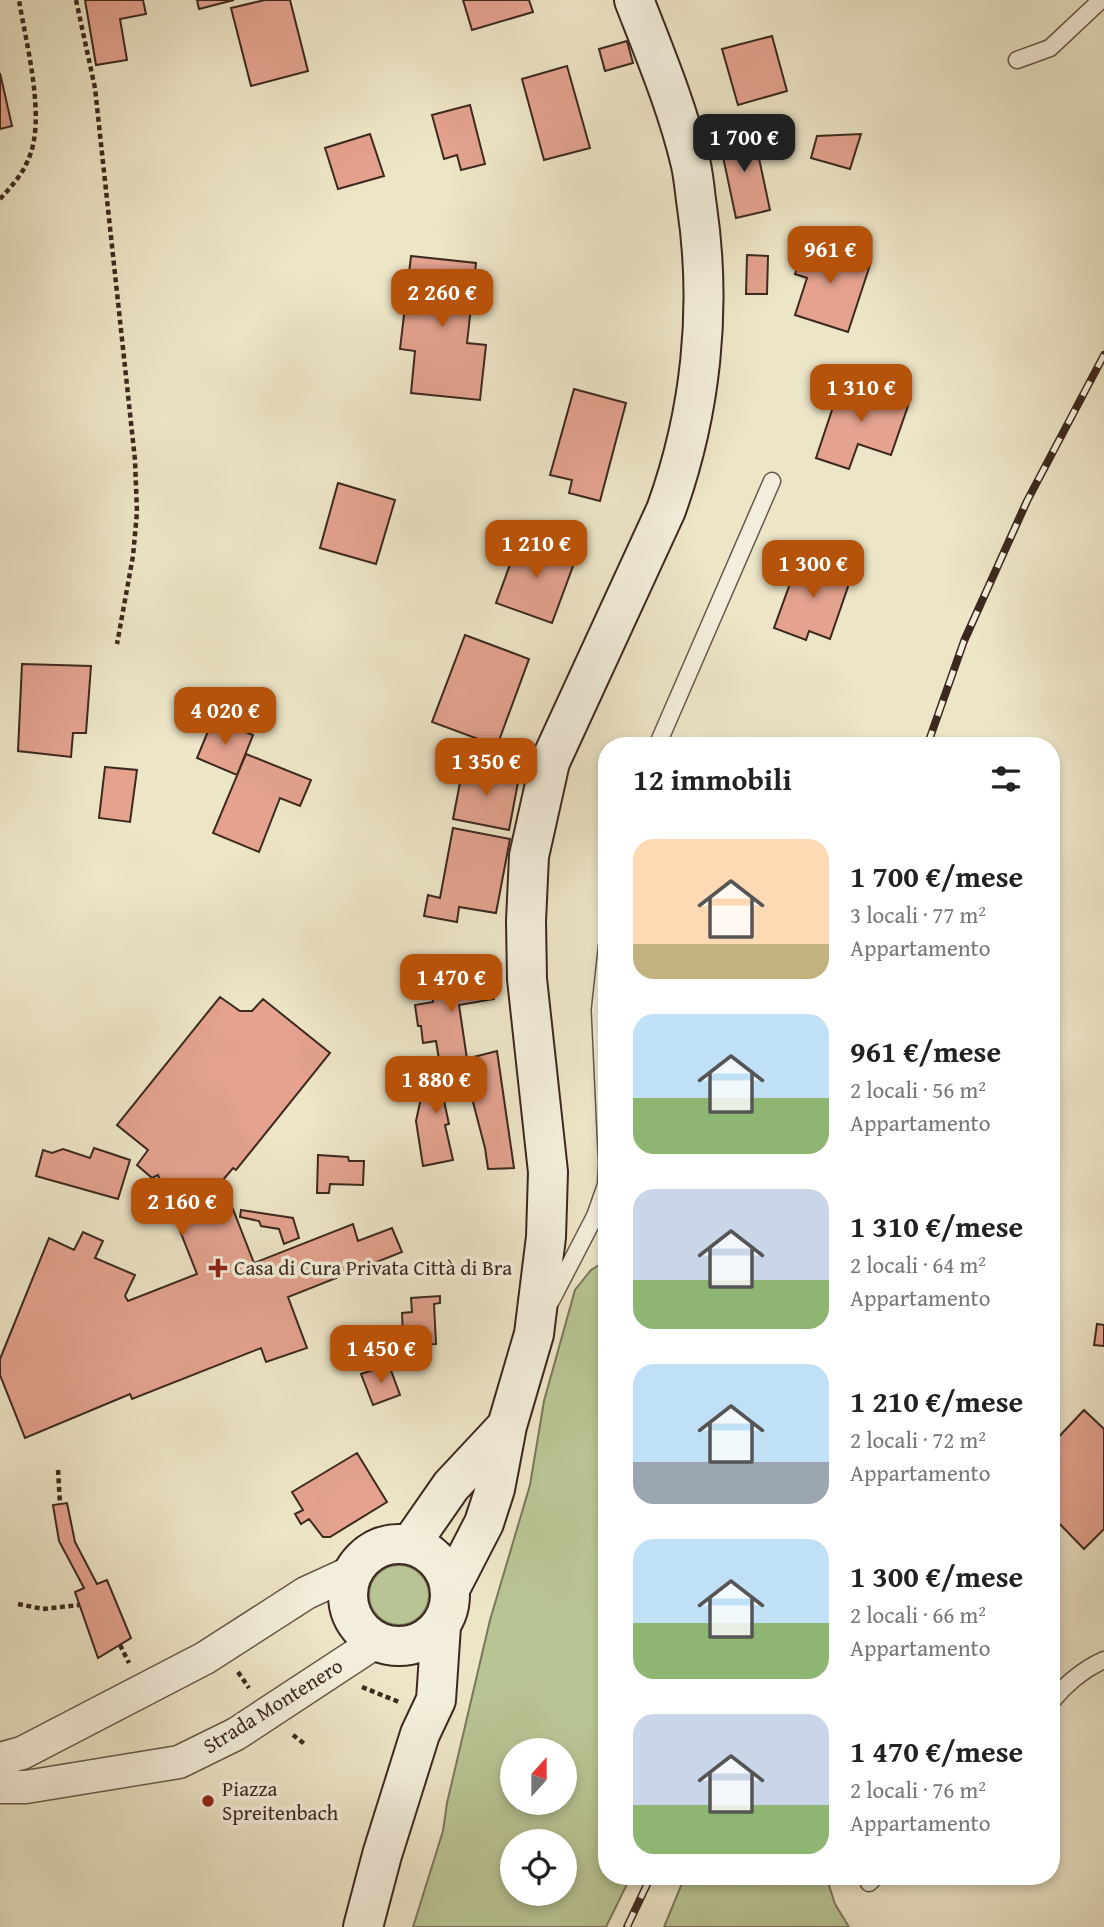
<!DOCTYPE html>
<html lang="it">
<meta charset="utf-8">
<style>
:root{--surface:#fff;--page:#f2f2f2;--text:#222;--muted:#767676;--accent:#b45309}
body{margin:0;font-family:"Gentium Book Plus",serif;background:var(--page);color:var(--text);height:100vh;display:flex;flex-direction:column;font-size:26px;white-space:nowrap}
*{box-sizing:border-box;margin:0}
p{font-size:23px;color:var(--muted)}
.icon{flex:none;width:38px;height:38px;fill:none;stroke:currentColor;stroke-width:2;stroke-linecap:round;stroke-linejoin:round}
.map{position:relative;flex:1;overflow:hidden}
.sheet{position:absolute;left:598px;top:737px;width:462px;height:1148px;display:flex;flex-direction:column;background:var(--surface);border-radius:28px;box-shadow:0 4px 10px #0003}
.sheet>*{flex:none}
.needle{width:46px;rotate:21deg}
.buttons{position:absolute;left:500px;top:1738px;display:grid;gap:14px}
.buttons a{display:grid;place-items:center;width:77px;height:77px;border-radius:50%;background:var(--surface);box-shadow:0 4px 10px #0003;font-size:35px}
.price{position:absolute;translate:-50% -60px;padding:0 16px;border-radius:14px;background:var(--accent);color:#fff;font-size:23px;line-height:46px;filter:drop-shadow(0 2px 4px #0008)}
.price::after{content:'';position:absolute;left:50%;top:42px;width:21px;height:16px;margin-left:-10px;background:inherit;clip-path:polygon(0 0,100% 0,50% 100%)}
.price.on{background:#222;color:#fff}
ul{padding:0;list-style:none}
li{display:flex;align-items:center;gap:21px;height:175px;padding:0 35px}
li span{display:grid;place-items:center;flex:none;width:196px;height:140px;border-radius:21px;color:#555}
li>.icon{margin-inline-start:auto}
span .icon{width:84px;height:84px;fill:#fffc;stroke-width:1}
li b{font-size:30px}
h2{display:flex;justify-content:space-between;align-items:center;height:84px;padding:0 35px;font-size:30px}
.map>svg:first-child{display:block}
.green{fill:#b9c494;stroke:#7a7659;stroke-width:2;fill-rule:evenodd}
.building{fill:#e4a28f;stroke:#3c291e;stroke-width:2}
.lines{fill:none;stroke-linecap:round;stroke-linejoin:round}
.service-casing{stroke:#685848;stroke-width:19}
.minor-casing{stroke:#685848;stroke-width:35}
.secondary-casing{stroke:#3c291e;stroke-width:42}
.path{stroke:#3c291e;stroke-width:4.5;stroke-dasharray:5 3.5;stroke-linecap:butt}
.service{stroke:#f3eedb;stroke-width:16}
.minor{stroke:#f3eedb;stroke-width:32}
.secondary{stroke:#f3eedb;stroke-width:38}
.rail-casing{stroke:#3c291e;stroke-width:8}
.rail{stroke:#f3eedb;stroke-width:5;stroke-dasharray:16;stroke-linecap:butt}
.poi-dot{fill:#8f2418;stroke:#f3eedb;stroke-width:2.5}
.labels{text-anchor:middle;stroke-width:7;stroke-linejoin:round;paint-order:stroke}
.poi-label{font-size:21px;fill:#3c291e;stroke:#f3eedb;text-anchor:start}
.street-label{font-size:21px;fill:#3c291e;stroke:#f3eedb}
</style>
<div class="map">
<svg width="1104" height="1927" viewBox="0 0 1104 1927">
<rect width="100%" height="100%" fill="#ede5c7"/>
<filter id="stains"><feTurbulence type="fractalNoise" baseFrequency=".00286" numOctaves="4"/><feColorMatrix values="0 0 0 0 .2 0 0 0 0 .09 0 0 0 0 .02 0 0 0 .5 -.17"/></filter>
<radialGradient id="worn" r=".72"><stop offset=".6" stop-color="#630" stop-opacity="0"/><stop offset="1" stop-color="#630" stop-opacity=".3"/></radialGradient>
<path class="green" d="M 607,1260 L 607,1876 L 631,1876 L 606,1927 L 413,1927 L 443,1831 L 447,1803 L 490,1620 L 530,1485 L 544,1401 L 575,1290 L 591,1270 ZM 565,1750 L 565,1802 L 513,1802 L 513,1750 ZM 565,1841 L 565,1894 L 513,1894 L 513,1841 Z
M369 1595a30 30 0 1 1 60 0a30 30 0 1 1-60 0Z
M 685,1876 L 826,1876 L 835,1904 L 849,1927 L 664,1927 Z"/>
<path class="building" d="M 85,0 L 143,0 L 146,14 L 120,19 L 127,60 L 96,65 Z
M 197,0 L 234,0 L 199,9 Z
M 265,0 L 290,0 L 308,71 L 251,86 L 231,8 Z
M 463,0 L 529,0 L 533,12 L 472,30 Z
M 772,36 L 787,91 L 738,105 L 722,49 Z
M 627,41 L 633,63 L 605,71 L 599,49 Z
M 567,66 L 590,148 L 544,160 L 522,79 Z
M 0,73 L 12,126 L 0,129 Z
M 470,105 L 485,164 L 461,170 L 457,155 L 444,159 L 432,115 Z
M 753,130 L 770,210 L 736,218 L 719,138 Z
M 370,134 L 384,176 L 338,189 L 325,148 Z
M 861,134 L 850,169 L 811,158 L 817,136 Z
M 806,241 L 871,262 L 848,332 L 795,315 L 807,278 L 795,274 Z
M 747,255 L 768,256 L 767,294 L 746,294 Z
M 411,256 L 476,263 L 467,343 L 486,345 L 480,400 L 411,393 L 415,351 L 400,349 Z
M 842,380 L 909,403 L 891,455 L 858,444 L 849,469 L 816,458 Z
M 574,389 L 626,403 L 600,501 L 569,493 L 572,480 L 550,475 Z
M 338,483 L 395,500 L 376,564 L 320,548 Z
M 520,537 L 576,558 L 552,623 L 496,603 Z
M 800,556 L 852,575 L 830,639 L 809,631 L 806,640 L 774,628 Z
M 465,635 L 529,659 L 497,746 L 432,722 Z
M 22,664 L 91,666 L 86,733 L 73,733 L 71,757 L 18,751 Z
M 213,719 L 253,735 L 237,775 L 197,758 Z
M 246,754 L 311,780 L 300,806 L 280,798 L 259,852 L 213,833 Z
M 105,767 L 137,770 L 130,822 L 99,818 Z
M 463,767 L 519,777 L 509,830 L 453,819 Z
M 453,828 L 510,839 L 496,913 L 459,907 L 457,922 L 424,916 L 428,895 L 440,898 Z
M 435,978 L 493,978 L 494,999 L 459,1005 L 467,1059 L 440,1066 L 436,1041 L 423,1043 L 421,1026 L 418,1026 L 415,1005 L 433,1002 L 432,992 L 436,992 Z
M 220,997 L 240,1011 L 252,1011 L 263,999 L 330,1053 L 236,1170 L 233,1168 L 222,1181 L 254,1263 L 353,1224 L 358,1241 L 392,1228 L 402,1252 L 288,1297 L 307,1348 L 266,1362 L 261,1348 L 132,1399 L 130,1394 L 123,1397 L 25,1438 L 0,1375 L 0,1359 L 49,1238 L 74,1250 L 83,1232 L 103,1241 L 95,1258 L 135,1275 L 125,1296 L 128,1301 L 197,1274 L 158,1175 L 152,1178 L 137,1165 L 148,1150 L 117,1125 Z
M 497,1051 L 514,1168 L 488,1169 L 485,1148 L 462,1060 Z
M 457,1061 L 462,1083 L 441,1087 L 449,1124 L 445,1125 L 453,1160 L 423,1166 L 416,1121 L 421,1098 L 425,1092 L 434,1089 L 431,1068 Z
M 94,1148 L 130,1160 L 118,1199 L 36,1176 L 43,1150 L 52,1153 L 63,1149 L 90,1158 Z
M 318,1155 L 348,1157 L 349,1161 L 364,1161 L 363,1185 L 330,1184 L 329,1193 L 317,1193 Z
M 241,1210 L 293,1218 L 299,1238 L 284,1244 L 279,1229 L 261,1226 L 259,1221 L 240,1217 Z
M 440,1296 L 440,1303 L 434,1304 L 436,1344 L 416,1345 L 415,1337 L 403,1337 L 402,1313 L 412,1312 L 411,1298 Z
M 1097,1324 L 1104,1325 L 1104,1346 L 1094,1345 Z
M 389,1365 L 400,1395 L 373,1405 L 361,1374 Z
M 1084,1410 L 1104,1429 L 1104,1529 L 1084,1549 L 1052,1516 L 1052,1444 Z
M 357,1453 L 387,1502 L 330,1537 L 323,1537 L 309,1519 L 301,1524 L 295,1514 L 303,1510 L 292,1492 Z
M 67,1503 L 75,1542 L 97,1584 L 107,1580 L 131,1638 L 98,1658 L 75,1592 L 84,1588 L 59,1541 L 53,1505 Z"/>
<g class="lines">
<defs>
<path id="service" d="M 1017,60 L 1050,48 L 1101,0
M 657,746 L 772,481
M 551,1301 L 595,1216 L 606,1185 L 607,1162 L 600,1010 L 607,946
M 1052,1701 C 1066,1684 1084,1669 1104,1660
M 869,1883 L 876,1876"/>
<path id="minor" d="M 0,1759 L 22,1753 L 205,1658 L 306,1593 L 354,1571
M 0,1787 L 26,1787 L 179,1762 L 236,1734 L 376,1642"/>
<path id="secondary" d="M348 1595a51 51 0 1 1 102 0a51 51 0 1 1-102 0Z
M 410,1545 L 451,1486 L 507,1426
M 450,1589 L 484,1523 L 495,1489 L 507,1426 L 534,1334 L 546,1237 L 548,1172 L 527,979 L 526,921 L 529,856 L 550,762 L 666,510 C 701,413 712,309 697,207 C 695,194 694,179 691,165 C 678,109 655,54 634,0
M 363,1927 L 382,1855 L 420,1734 L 436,1700 L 441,1626"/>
</defs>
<use href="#service" class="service-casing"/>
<use href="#minor" class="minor-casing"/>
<use href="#secondary" class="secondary-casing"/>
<path class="path" d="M 76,0 L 95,88 L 135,460 L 137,512 L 133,556 L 117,644
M 0,199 C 11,187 22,175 28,160 C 47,120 26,44 19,0
M 58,1470 L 60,1504
M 18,1604 L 43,1609 L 79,1605
M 120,1645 L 129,1663
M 238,1672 L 249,1688
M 362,1687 L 399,1702
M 293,1735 L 306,1745"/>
<use href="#service" class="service"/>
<use href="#minor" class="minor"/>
<use href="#secondary" class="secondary"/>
<defs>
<path id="rail" d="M 927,746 L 964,641 L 1027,501 L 1104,355
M 627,1927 L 651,1876"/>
</defs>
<use href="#rail" class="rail-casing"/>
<use href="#rail" class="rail"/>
</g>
<g class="poi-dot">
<path d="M214.5 1257.5h7v7h7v7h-7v7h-7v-7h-7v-7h7z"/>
<circle cx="208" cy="1801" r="7"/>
</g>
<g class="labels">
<g class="poi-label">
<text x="234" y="1275">Casa di Cura Privata Città di Bra</text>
<text x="222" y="1796">Piazza<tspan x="222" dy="24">Spreitenbach</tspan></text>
</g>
<g class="street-label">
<text transform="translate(273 1706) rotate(-32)" y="7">Strada Montenero</text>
</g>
</g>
<rect width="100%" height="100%" filter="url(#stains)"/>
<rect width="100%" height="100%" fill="url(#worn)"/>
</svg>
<div class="buttons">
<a><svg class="needle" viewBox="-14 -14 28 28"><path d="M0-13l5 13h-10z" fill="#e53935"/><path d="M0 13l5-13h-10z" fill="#767676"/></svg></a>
<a><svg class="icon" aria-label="locate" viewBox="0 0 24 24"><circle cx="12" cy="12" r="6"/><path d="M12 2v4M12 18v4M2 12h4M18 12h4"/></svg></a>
</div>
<b class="price on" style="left:744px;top:174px">1 700 €</b>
<b class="price" style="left:830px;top:286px">961 €</b>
<b class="price" style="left:442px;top:329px">2 260 €</b>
<b class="price" style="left:861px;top:424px">1 310 €</b>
<b class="price" style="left:536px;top:580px">1 210 €</b>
<b class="price" style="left:813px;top:600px">1 300 €</b>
<b class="price" style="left:225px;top:747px">4 020 €</b>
<b class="price" style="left:486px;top:798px">1 350 €</b>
<b class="price" style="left:451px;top:1014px">1 470 €</b>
<b class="price" style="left:436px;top:1116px">1 880 €</b>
<b class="price" style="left:182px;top:1238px">2 160 €</b>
<b class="price" style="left:381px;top:1385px">1 450 €</b>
<section class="sheet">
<h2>12 immobili<svg class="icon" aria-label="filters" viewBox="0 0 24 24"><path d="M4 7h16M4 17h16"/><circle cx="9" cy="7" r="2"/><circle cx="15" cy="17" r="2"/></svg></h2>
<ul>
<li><span style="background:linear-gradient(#ffd9b3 75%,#c2b280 0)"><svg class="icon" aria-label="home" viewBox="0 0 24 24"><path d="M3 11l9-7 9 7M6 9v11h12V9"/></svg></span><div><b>1 700 €/mese</b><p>3 locali · 77 m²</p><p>Appartamento</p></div></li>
<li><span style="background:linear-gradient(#bfe0f5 60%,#8fb573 0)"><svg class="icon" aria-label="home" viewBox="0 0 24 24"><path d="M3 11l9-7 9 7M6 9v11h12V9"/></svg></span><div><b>961 €/mese</b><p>2 locali · 56 m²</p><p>Appartamento</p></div></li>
<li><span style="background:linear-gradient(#c9d6e8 65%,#8fb573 0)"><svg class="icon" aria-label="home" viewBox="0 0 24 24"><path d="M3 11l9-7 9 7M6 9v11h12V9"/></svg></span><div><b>1 310 €/mese</b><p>2 locali · 64 m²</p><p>Appartamento</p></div></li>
<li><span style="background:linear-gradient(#bfe0f5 70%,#9aa5b1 0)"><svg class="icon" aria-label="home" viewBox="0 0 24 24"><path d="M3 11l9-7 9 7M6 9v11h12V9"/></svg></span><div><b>1 210 €/mese</b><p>2 locali · 72 m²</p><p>Appartamento</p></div></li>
<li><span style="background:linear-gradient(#bfe0f5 60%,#8fb573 0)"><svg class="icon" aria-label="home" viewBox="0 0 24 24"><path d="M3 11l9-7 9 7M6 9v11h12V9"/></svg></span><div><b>1 300 €/mese</b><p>2 locali · 66 m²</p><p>Appartamento</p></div></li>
<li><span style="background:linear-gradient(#c9d6e8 65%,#8fb573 0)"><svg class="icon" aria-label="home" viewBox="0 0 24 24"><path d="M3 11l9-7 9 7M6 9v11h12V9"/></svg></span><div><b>1 470 €/mese</b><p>2 locali · 76 m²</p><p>Appartamento</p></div></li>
</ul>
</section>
</div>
